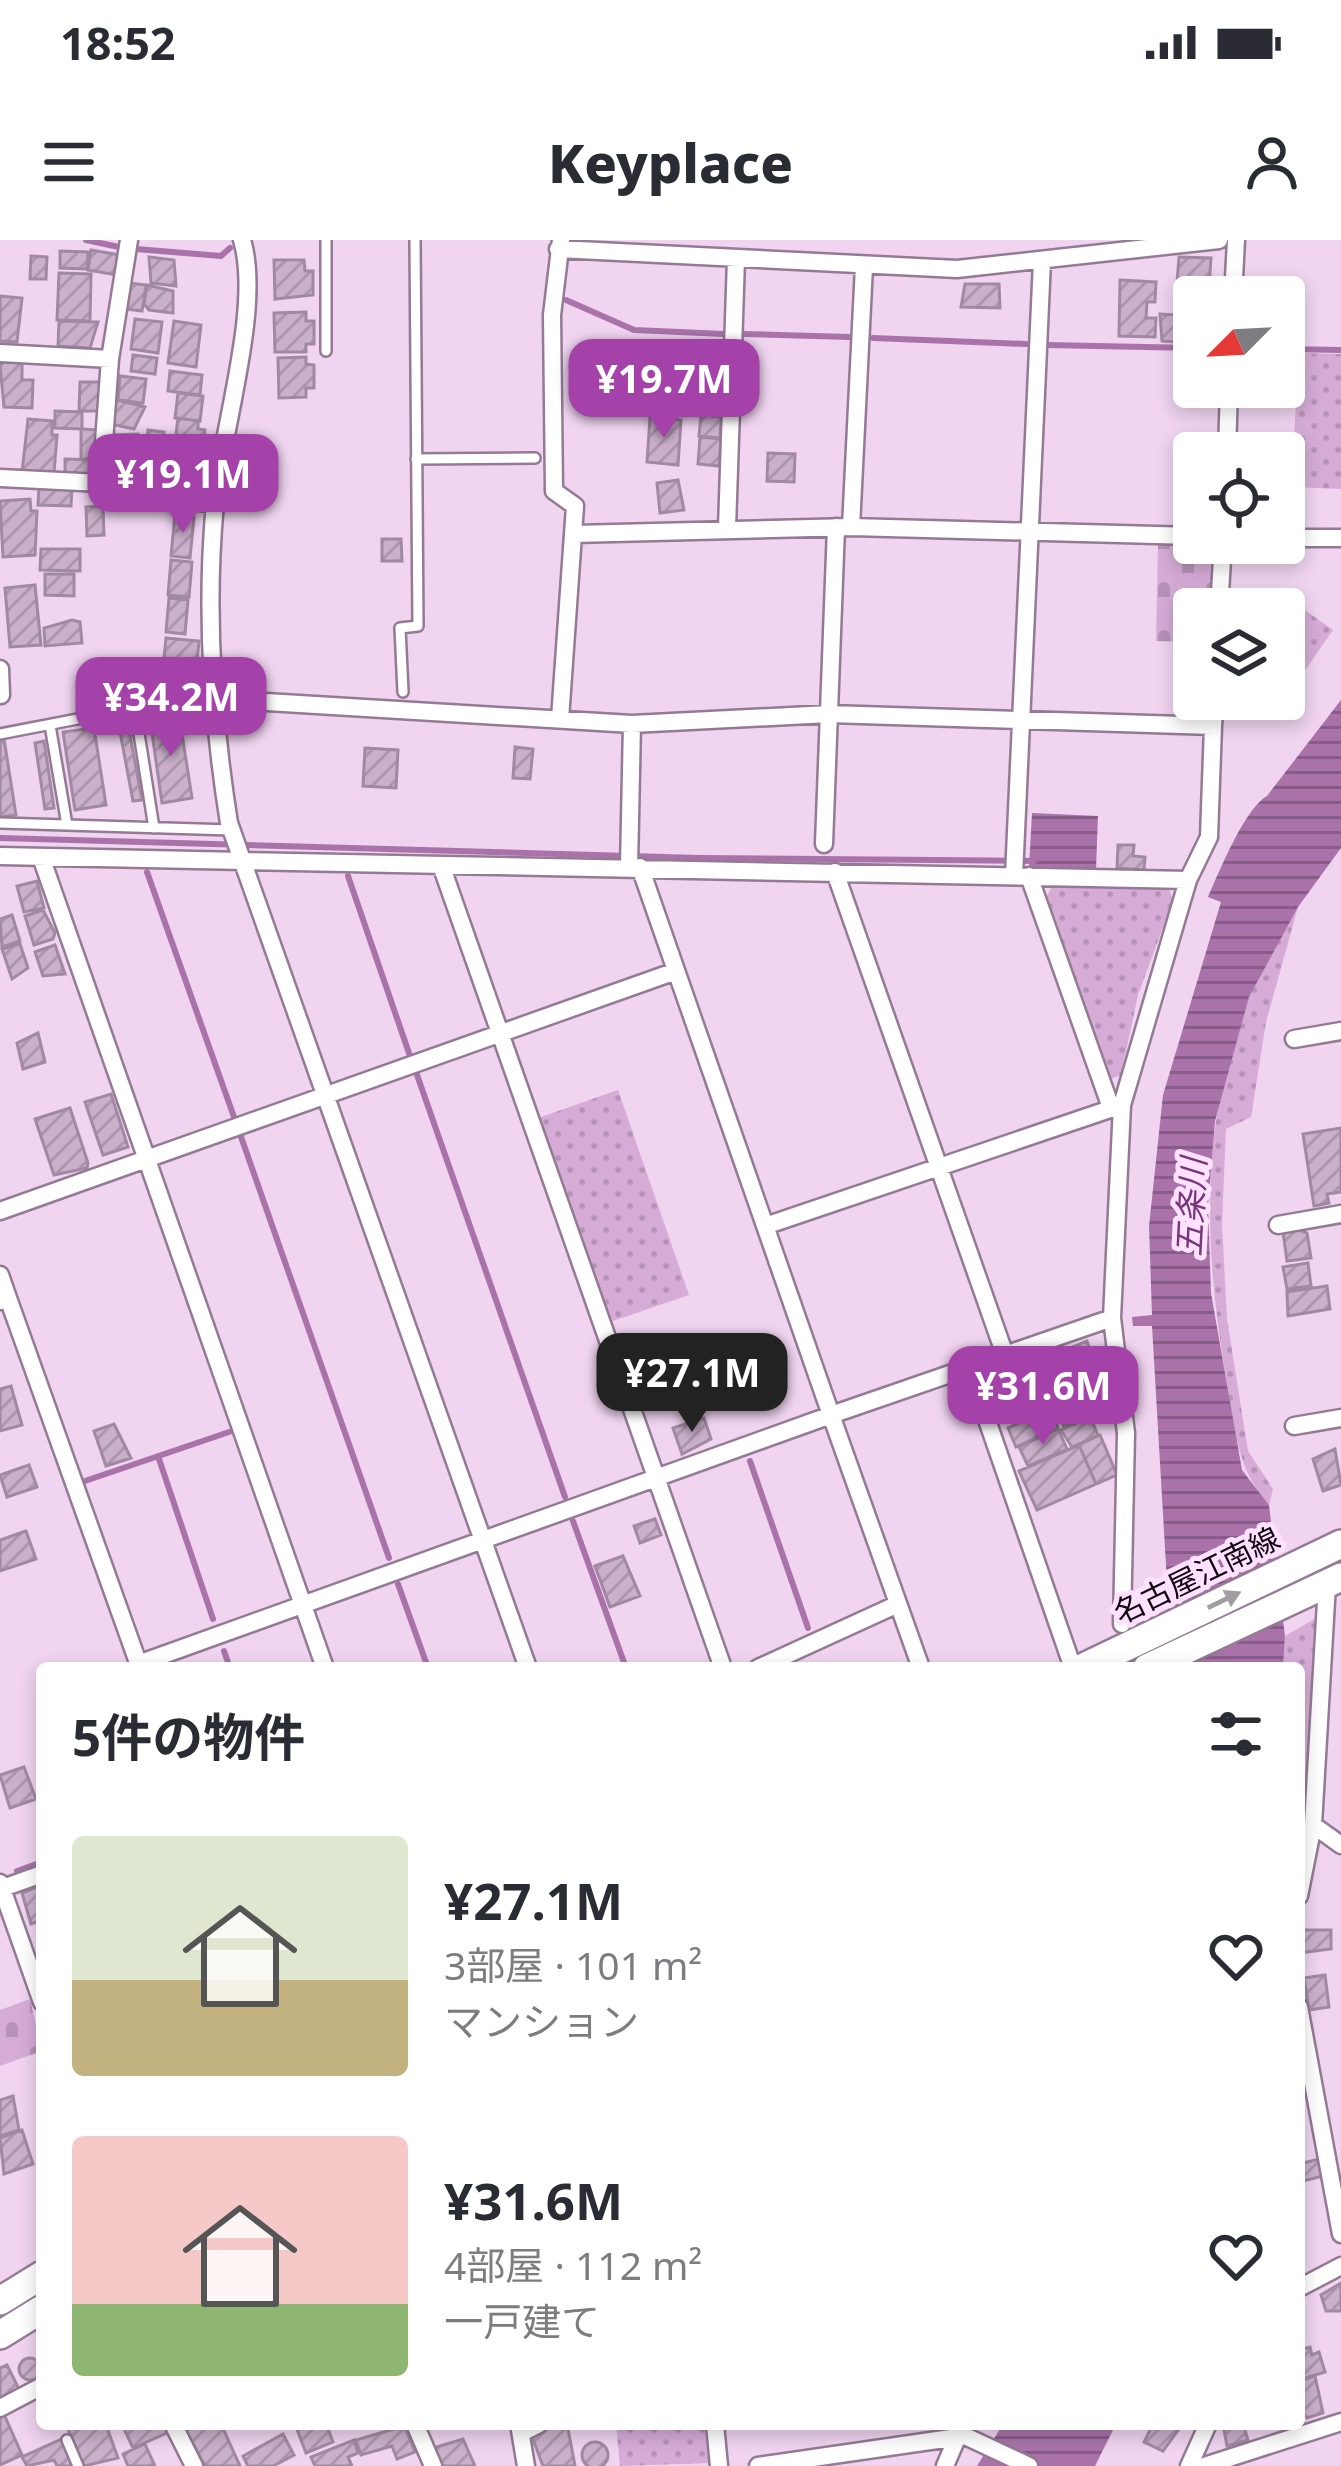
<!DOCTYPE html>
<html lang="ja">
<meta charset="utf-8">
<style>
:root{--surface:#fff;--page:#f2f2f3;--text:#2b2b33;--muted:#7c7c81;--accent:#a542a9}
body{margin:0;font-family:"Noto Sans","Noto Sans JP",sans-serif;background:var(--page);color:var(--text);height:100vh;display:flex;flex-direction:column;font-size:45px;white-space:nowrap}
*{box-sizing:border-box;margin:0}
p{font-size:39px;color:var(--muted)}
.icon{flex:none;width:66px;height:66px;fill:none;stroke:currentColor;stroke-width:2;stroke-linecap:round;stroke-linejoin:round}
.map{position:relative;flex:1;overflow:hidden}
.sheet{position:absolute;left:36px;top:1422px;width:1269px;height:768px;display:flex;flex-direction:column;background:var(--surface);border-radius:12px;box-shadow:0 6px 18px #0003}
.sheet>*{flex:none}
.needle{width:78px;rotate:246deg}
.fabs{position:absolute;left:1173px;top:36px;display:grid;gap:24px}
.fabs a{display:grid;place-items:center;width:132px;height:132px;border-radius:12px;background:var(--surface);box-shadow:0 6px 18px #0003;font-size:60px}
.price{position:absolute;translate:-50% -102px;padding:0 27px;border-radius:24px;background:var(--accent);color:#fff;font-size:39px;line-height:78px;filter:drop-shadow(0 3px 6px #0008)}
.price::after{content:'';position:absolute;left:50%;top:72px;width:36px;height:27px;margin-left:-18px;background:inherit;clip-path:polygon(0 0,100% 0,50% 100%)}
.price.selected{background:#222;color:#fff}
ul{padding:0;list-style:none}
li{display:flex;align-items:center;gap:36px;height:300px;padding:0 36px}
li span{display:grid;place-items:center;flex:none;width:336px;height:240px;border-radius:12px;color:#555}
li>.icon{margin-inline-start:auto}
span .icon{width:144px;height:144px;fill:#fffc;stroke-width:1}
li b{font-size:51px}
h2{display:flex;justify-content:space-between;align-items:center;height:144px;padding:0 36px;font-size:51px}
.status{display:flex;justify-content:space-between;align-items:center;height:84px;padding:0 60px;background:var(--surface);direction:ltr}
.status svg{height:33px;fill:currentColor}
header{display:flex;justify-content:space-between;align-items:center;height:156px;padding:0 36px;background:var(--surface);font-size:54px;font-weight:800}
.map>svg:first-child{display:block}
.grass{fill:url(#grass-dots)}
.cemetery{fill:url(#cemetery-stones)}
.water{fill:url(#water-rules)}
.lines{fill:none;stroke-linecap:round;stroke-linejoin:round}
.stream{stroke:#a973aa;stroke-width:6}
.building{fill:url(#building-hatch);stroke:#a289a3;stroke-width:3}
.lane-casing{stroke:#947a94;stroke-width:14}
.street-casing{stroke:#947a94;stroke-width:21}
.primary-casing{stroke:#947a94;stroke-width:32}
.lane{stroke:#fff;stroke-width:9}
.street{stroke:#fff;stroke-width:16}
.primary{stroke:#fff;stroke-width:27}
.oneway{fill:#a09ca0}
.labels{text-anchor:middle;stroke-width:10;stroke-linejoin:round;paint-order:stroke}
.street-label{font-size:30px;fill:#110811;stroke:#fee1fe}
.water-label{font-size:33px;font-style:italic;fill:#77357a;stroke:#fee1fe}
</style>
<div class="status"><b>18:52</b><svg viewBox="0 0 49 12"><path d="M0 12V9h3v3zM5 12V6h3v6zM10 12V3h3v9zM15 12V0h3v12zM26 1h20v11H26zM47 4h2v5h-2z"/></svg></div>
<header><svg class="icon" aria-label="menu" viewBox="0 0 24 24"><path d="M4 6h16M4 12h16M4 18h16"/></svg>Keyplace<svg class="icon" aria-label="person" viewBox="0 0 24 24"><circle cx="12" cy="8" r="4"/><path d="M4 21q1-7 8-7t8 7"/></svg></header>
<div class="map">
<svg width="1341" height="2226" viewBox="0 0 1341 2226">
<defs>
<pattern id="grass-dots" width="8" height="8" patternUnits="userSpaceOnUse" patternTransform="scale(3)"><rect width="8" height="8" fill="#d6acd7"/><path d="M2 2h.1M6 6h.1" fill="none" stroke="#b792b8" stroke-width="1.8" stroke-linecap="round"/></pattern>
<pattern id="cemetery-stones" width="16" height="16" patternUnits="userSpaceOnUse" patternTransform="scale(3)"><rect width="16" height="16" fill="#d6acd7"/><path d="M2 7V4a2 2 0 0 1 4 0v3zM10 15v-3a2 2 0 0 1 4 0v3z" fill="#b792b8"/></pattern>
<pattern id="water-rules" width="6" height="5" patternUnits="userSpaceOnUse" patternTransform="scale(3)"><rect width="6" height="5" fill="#a973aa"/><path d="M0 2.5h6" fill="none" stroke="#885c89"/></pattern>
<pattern id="building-hatch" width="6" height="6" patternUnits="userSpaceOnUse" patternTransform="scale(3)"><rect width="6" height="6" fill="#cbb0cb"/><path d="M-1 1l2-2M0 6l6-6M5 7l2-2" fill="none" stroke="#ad96ad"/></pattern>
</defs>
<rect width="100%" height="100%" fill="#f0d4f0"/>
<path class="grass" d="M 1298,113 L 1341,114 L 1341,249 L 1292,247 Z
M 1288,358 L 1333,390 L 1281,465 L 1284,459 Z
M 1052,646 L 1169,649 L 1173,660 L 1138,755 L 1121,835 L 1111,839 L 1047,656 Z
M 1298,667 L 1266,782 L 1251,877 L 1226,889 L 1222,984 L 1227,1079 L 1248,1211 L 1273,1249 L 1269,1265 C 1236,1228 1234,1185 1226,1137 C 1204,1011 1199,878 1249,756 C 1261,726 1282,696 1298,667 Z
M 618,850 L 689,1055 L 610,1082 L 538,878 Z
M 1318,1377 L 1306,1577 L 1299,1615 L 1299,1428 L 1283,1428 L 1285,1396 Z
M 616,2184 L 707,2184 L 712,2223 L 620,2226 Z"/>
<path class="cemetery" d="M 1158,303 L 1204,304 L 1213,313 L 1210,369 L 1194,369 L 1194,402 L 1156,401 Z
M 30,1759 L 42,1811 L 0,1826 L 0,1770 Z"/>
<path class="water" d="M 1341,460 L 1341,608 L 1298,667 L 1249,757 L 1215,881 L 1208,966 L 1211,1053 L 1242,1230 L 1269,1265 L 1285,1396 L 1283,1428 L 1172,1428 L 1152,1086 L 1133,1086 L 1132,1077 L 1152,1075 L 1149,986 L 1163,855 L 1221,662 L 1208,657 C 1218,635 1244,569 1267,556 Z
M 1032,573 L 1098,576 L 1096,630 L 1029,627 Z
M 1003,2184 L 1116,2184 L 1095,2226 L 977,2226 Z"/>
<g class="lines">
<path class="stream" d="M 86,0 L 119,7
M 136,9 L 221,16 L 230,8
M 566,60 L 634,90 L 724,94
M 743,94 L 849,97
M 873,98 L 1026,104
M 1047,105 L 1194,108
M 1284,109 L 1341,110
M 0,598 L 699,618 L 1034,621
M 147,632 L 234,877
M 348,636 L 410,816
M 416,832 L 565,1257
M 240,894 L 389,1318
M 158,1216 L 213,1379
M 750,1221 L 808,1388
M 82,1242 L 232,1191
M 573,1281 L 626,1428
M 398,1344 L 428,1428
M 224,1411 L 230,1428
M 17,1631 L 42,1622"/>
</g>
<path class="building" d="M 91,10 L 120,15 L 117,35 L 88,30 Z
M 60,11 L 88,12 L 87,29 L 60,28 Z
M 31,16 L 47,17 L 46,39 L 30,39 Z
M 149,17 L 174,20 L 176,46 L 151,43 Z
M 1179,17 L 1211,18 L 1209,47 L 1206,57 L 1194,57 L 1194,69 L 1175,68 Z
M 274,20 L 304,20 L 305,31 L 313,31 L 313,55 L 275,59 Z
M 59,33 L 91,34 L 90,81 L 57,80 Z
M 1120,40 L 1156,42 L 1155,62 L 1147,62 L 1146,78 L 1156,78 L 1155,97 L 1119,96 Z
M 129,43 L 146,45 L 142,71 L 126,69 Z
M 965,44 L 999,44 L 1000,68 L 961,67 Z
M 147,45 L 173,51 L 173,73 L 149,70 L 144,64 Z
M 0,56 L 22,58 L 17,102 L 0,101 Z
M 306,72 L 306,81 L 314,81 L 314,104 L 306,104 L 306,112 L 275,112 L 274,73 Z
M 1160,74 L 1191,76 L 1190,103 L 1162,101 Z
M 135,79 L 162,82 L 158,113 L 131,109 Z
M 59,81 L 98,82 L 90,108 L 58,106 Z
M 174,81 L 201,85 L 196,127 L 168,123 Z
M 133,115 L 157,118 L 155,134 L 131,131 Z
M 306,117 L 306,124 L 314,125 L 314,148 L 306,148 L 306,157 L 279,158 L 278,118 Z
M 5,121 L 22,122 L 22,140 L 33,140 L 32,168 L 4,167 L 0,125 Z
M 170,131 L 202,135 L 200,155 L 168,151 Z
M 120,136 L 146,139 L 143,163 L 118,160 Z
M 658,140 L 686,143 L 684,171 L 656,169 Z
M 80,142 L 101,142 L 100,171 L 79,171 Z
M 178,153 L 203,156 L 200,181 L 175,178 Z
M 117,160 L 145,167 L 134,189 L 111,184 Z
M 55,171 L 82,172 L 82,189 L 55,188 Z
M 701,175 L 721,177 L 720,198 L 699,196 Z
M 178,178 L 198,181 L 198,189 L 205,190 L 204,205 L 175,202 Z
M 650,178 L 681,180 L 678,225 L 647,222 Z
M 28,179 L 52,181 L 52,195 L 57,195 L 54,233 L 22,232 Z
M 81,189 L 98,190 L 97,219 L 81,219 Z
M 148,190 L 164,192 L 161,216 L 145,214 Z
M 138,194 L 138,214 L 112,214 L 112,195 Z
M 700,197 L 721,199 L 719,226 L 698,224 Z
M 171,201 L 198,205 L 196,251 L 165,246 Z
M 768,213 L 795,214 L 794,242 L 767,241 Z
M 114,217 L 157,223 L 154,245 L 111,239 Z
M 65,219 L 96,220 L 96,237 L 65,237 Z
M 678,240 L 684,270 L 660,273 L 657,243 Z
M 39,246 L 72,248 L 71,266 L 38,265 Z
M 30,259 L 31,271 L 37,271 L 35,315 L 3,317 L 0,261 Z
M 103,266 L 104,295 L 87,296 L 86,267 Z
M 175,275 L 194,277 L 190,318 L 171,316 Z
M 382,299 L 401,299 L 402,321 L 382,321 Z
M 41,309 L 80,309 L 80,331 L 40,330 Z
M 171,320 L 192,322 L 189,357 L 168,355 Z
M 45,334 L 74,334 L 74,356 L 45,355 Z
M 35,345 L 41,405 L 10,407 L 5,348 Z
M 169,358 L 188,360 L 185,394 L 166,392 Z
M 72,380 L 80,382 L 82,403 L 45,406 L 44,388 Z
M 166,398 L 199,401 L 195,442 L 162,439 Z
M 179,475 L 192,558 L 162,563 L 150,479 Z
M 94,488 L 106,565 L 75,570 L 63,492 Z
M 129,490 L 142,560 L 133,561 L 120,492 Z
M 0,499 L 4,499 L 16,575 L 0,577 Z
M 44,501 L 54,568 L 45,569 L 35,503 Z
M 515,507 L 533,509 L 530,539 L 513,538 Z
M 365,508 L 398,510 L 396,548 L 363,546 Z
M 1118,605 L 1134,605 L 1133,616 L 1145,617 L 1144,630 L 1117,628 Z
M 37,641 L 44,668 L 24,672 L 17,646 Z
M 43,670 L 55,693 L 53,699 L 34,705 L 25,676 Z
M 12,675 L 20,701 L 2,707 L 0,679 Z
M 20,704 L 28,728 L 12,739 L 2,709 Z
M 55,705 L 65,734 L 43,736 L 35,712 Z
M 38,793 L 45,822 L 23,829 L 17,803 Z
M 111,854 L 128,907 L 103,915 L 85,862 Z
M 70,868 L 88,923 L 87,928 L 54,935 L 35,879 Z
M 1341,888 L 1341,952 L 1327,954 L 1329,963 L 1314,966 L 1303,894 Z
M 1299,990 L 1307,993 L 1311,1018 L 1287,1021 L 1283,992 Z
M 1308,1023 L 1311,1046 L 1287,1049 L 1283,1027 Z
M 1327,1046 L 1330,1069 L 1288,1076 L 1287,1052 Z
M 1087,1101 L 1097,1131 L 1076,1140 L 1065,1110 Z
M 1055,1121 L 1071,1157 L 1051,1166 L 1036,1130 Z
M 11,1146 L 22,1185 L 0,1191 L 0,1149 Z
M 1086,1156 L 1092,1174 L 1064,1187 L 1058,1169 Z
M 1040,1173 L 1043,1179 L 1053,1175 L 1058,1188 L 1016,1207 L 1008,1188 Z
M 1090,1177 L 1098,1195 L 1072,1207 L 1061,1190 Z
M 704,1178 L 711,1199 L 682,1214 L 673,1188 Z
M 114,1184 L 131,1218 L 106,1226 L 94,1191 Z
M 1058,1189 L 1067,1209 L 1028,1226 L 1019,1207 Z
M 1100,1195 L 1117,1235 L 1096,1244 L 1079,1205 Z
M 1079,1205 L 1096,1244 L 1037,1270 L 1019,1231 Z
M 1335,1209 L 1341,1245 L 1323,1251 L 1313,1219 Z
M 29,1225 L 37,1247 L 7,1257 L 0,1235 Z
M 655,1279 L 661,1295 L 640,1303 L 634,1286 Z
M 26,1291 L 36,1319 L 0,1331 L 0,1300 Z
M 623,1316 L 640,1356 L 610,1367 L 595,1326 Z
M 24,1527 L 36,1559 L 10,1568 L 0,1535 Z
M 42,1645 L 42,1680 L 31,1684 L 22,1653 Z
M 1299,1690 L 1331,1690 L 1331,1709 L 1299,1713 Z
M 1325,1735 L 1329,1767 L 1309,1770 L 1304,1738 Z
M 13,1856 L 19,1890 L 0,1896 L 0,1860 Z
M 22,1890 L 33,1924 L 4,1934 L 0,1898 Z
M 1319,1919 L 1323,1936 L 1299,1942 L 1299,1924 Z
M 1341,2043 L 1341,2071 L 1326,2071 L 1321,2055 Z
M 1310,2107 L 1312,2115 L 1319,2112 L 1325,2132 L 1299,2140 L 1299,2110 Z
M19 2129a11 11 0 1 1 22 0a11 11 0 1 1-22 0Z
M 7,2125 L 20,2151 L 0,2161 L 0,2128 Z
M 1315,2136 L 1323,2173 L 1307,2178 L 1299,2168 L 1299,2141 Z
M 3,2172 L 22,2215 L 0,2225 L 0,2173 Z
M 80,2184 L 106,2185 L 118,2218 L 84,2226 L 68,2189 Z
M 165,2184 L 169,2192 L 133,2208 L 125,2191 L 131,2184 Z
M 198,2184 L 221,2184 L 240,2226 L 205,2226 L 186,2191 Z
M 295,2184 L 326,2184 L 333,2202 L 306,2213 Z
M 546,2184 L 568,2189 L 575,2226 L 543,2226 L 530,2191 Z
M 1153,2184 L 1181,2186 L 1163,2211 L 1144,2202 Z
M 1223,2184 L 1243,2184 L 1248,2200 L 1227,2206 Z
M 404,2186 L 415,2212 L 397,2219 L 392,2206 L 361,2215 L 356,2200 Z
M 283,2194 L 294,2215 L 273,2226 L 248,2226 L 243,2216 Z
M 64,2198 L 77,2226 L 57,2226 L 54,2220 L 27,2226 L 22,2217 Z
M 463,2199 L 475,2226 L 441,2226 L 433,2208 Z
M 354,2200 L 358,2213 L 348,2217 L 352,2226 L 315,2226 L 311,2217 Z
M582 2215a13 13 0 1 1 26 0a13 13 0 1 1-26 0Z
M 145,2204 L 155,2226 L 128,2226 L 123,2214 Z"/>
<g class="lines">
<defs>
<path id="lane" d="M 326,111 L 326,0
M 416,219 L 535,218
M 403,452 L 400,388 L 418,386 L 415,0
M 134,462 L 154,588
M 50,485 L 67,585
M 0,494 L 124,470 L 134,462 L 134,454
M 0,583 L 231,590
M 67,2200 L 78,2226"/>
<path id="street" d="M 242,0 C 262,67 222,189 215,263 C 205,370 212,477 229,583 L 528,1428
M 558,9 L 957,29 L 1219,0
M 1233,57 L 1236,0
M 0,113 L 110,119 L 129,0
M 1227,213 L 1229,147
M 0,238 L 101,243 L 108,250 L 215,264
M 101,243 L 110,119
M 851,287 L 864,26
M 727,288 L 736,19
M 574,294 L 851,287 L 1194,296
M 1284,298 L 1341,298
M 1219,369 L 1223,303
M 0,429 L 1,455
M 134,454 L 632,484 L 829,474 L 1213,486 L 1215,459
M 560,479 L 575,266 L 554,251 L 552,75 L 561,0
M 824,604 L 836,287
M 0,616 L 1188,640
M 41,617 L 325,1428
M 441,625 L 723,1428
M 629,627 L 632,484
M 640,627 L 831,1175 L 1112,1078 L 1122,865
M 835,632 L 1005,1115
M 1014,636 L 1042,21
M 1029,636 L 1110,865
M 1294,799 L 1341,791
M 0,971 L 676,731
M 1278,985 L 1341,974
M 765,986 L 1122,865 L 1188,640 L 1209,597 L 1213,486
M 0,1035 L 8,1058
M 0,1061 L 8,1058 L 140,1428
M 1112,1078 L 1126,1193 L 1122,1384
M 969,1128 L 1073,1428
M 1294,1186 L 1341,1178
M 1327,1344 L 1313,1585 L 1341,1605
M 138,1424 L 831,1175 L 921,1428
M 758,1428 L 898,1364
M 0,1643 L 42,1762
M 0,1649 L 42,1634
M 1299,1656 L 1313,1585
M 1299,1767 L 1341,1994
M 1299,2048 L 1341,2026
M 0,2168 L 42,2146
M 173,2184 L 194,2226
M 415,2184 L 433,2226
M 519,2184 L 526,2226
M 715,2184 L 719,2226
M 521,2193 L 539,2184
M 758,2226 L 965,2196 L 1029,2226
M 945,2226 L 963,2184
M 1189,2226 L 1208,2184
M 1204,2226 L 1341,2182"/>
<path id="primary" d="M 1082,1428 L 1341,1304
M 1147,1428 L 1341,1337
M 0,2061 L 42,2035
M 0,2095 L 42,2069"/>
</defs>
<use href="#lane" class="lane-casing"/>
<use href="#street" class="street-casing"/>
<use href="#primary" class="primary-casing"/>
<use href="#lane" class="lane"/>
<use href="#street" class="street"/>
<use href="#primary" class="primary"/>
</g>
<defs><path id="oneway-solid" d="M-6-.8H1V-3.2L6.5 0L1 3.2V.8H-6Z" transform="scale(3)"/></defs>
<use class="oneway" href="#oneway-solid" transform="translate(1224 1360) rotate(-26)"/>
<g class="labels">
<g class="street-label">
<text transform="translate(1197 1336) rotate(-26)" y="10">名古屋江南線</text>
</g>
<g class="water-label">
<text transform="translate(1191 967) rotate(-87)" y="12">五条川</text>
</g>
</g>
</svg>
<div class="fabs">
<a><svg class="needle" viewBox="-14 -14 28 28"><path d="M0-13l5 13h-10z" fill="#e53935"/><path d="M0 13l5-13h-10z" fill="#7c7c81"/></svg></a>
<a><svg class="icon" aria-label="locate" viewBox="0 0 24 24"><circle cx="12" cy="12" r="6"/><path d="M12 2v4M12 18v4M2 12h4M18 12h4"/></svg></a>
<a><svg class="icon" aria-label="layers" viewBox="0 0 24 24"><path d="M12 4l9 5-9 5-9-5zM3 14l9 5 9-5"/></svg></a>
</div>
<b class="price" style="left:664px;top:201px">¥19.7M</b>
<b class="price" style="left:183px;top:296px">¥19.1M</b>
<b class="price" style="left:171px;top:519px">¥34.2M</b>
<b class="price selected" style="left:692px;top:1195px">¥27.1M</b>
<b class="price" style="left:1043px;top:1208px">¥31.6M</b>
<section class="sheet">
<h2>5件の物件<svg class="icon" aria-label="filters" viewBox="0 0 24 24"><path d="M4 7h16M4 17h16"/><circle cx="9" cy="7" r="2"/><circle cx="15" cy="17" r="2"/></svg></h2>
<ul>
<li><span style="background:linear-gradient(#dfe7d0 60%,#c2b280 0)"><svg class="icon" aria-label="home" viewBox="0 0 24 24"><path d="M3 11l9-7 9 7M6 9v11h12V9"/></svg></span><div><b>¥27.1M</b><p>3部屋 · 101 m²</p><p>マンション</p></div><svg class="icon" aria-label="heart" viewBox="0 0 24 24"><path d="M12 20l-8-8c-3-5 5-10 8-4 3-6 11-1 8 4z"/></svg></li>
<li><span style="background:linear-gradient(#f6c9c9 70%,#8fb573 0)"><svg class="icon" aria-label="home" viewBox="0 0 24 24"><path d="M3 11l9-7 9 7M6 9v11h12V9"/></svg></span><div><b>¥31.6M</b><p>4部屋 · 112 m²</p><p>一戸建て</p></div><svg class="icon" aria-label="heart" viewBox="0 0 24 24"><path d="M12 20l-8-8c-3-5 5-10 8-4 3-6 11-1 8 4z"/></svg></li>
</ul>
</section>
</div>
